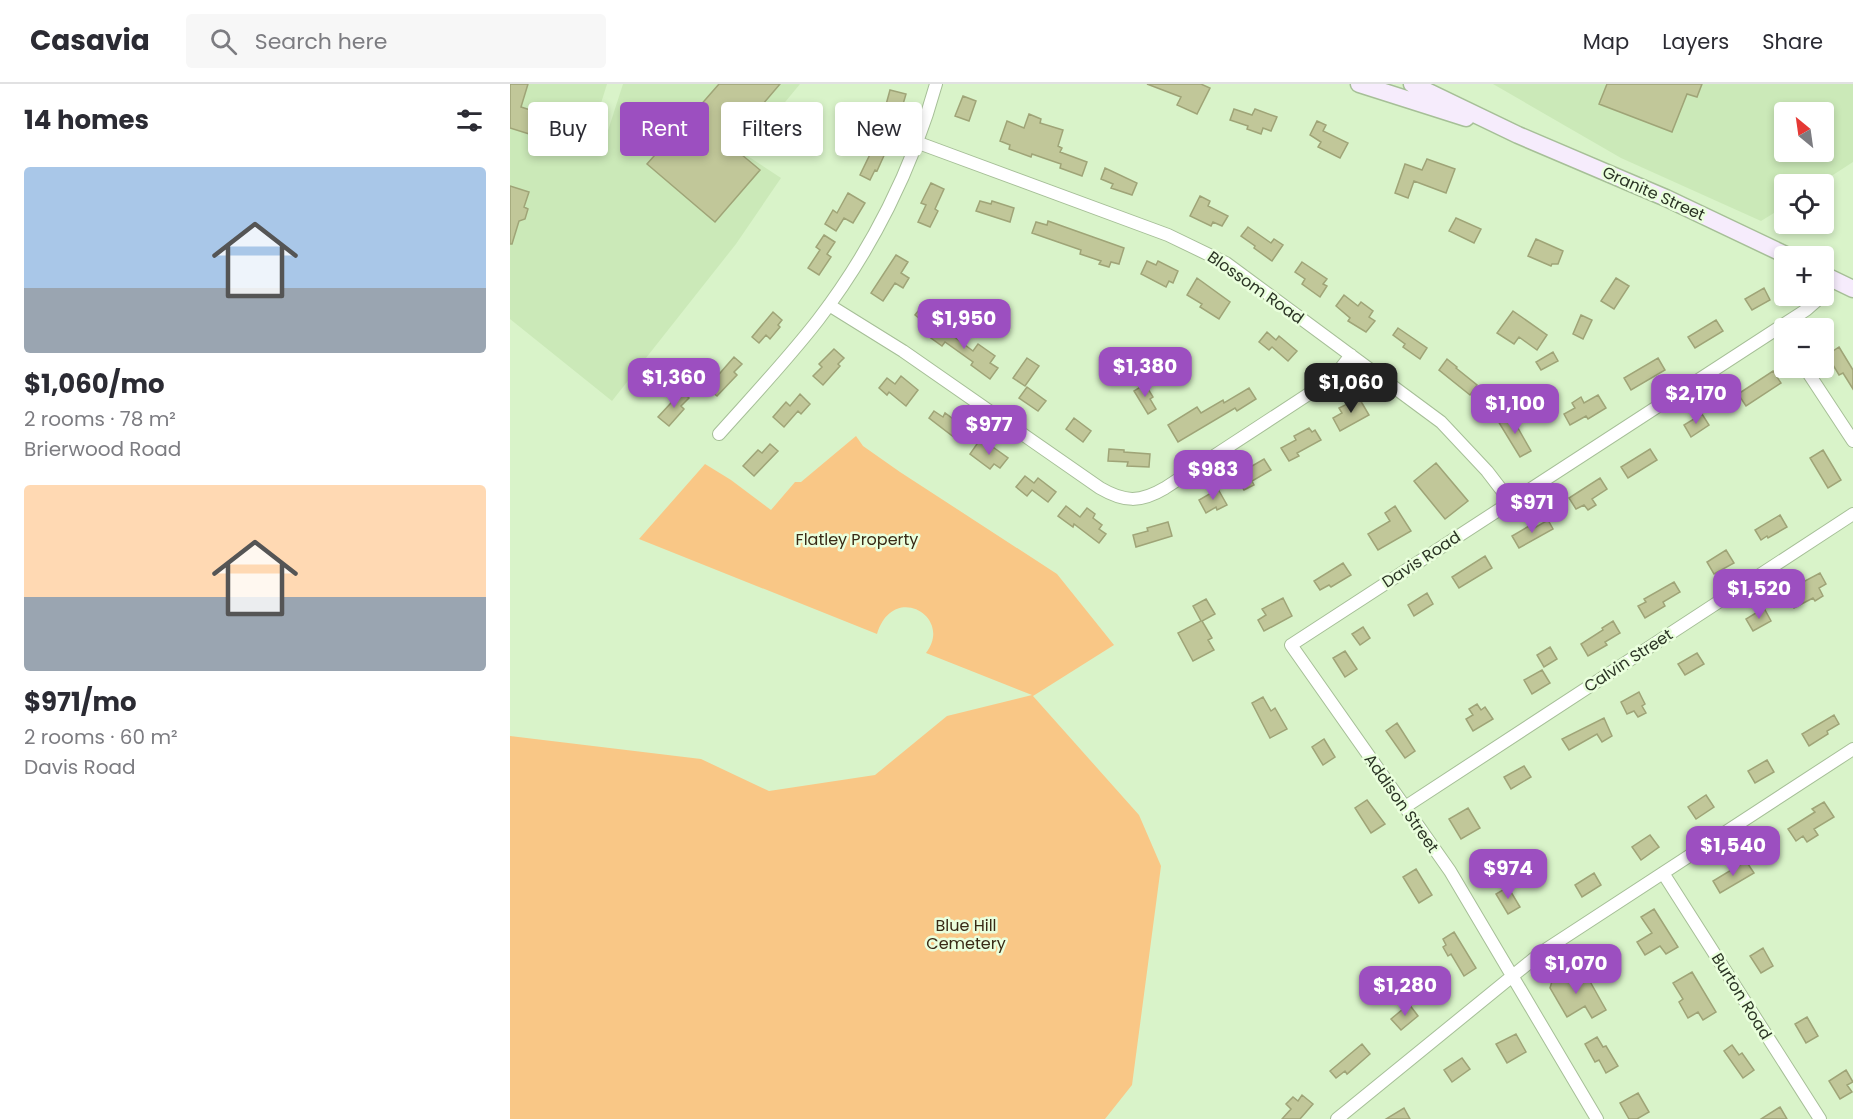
<!DOCTYPE html>
<meta charset="utf-8">
<style>
:root{--surface:#fff;--page:#f7f7f7;--text:#2b2b33;--muted:#7c7c81;--line:#e1e1e2;--accent:#9c4fc0}
body{margin:0;font-family:Poppins,sans-serif;background:var(--page);color:var(--text);height:100vh;display:flex;flex-direction:column;font-size:22px;white-space:nowrap}
*{box-sizing:border-box;margin:0}
p{font-size:20px;color:var(--muted)}
.icon{flex:none;width:33px;height:33px;fill:none;stroke:currentColor;stroke-width:2;stroke-linecap:round;stroke-linejoin:round}
.map{position:relative;flex:1;overflow:hidden}
.side{display:flex;flex-direction:column;background:var(--surface);width:510px}
.side>*{flex:none}
.banner{position:absolute;left:18px;top:18px;width:570px;height:54px;display:flex;gap:12px}
.needle{width:39px;rotate:331deg}
.controls{position:absolute;left:1264px;top:18px;display:grid;gap:12px}
.controls a{display:grid;place-items:center;width:60px;height:60px;border-radius:6px;background:var(--surface);box-shadow:0 3px 9px #0003;font-size:30px}
.price{position:absolute;translate:-50% -51px;padding:0 14px;border-radius:12px;background:var(--accent);color:#fff;font-size:20px;line-height:39px;filter:drop-shadow(0 2px 3px #0008)}
.price::after{content:'';position:absolute;left:50%;top:36px;width:18px;height:14px;margin-left:-9px;background:inherit;clip-path:polygon(0 0,100% 0,50% 100%)}
.price.on{background:#222;color:#fff}
ul{padding:0;list-style:none}
li{display:grid;align-content:center;gap:12px;height:318px;padding:0 24px}
li span{display:grid;place-items:center;height:186px;border-radius:6px;color:#555}
li>.icon{margin-inline-start:auto}
span .icon{width:108px;height:108px;fill:#fffc;stroke-width:1}
li b{font-size:26px}
h2{display:flex;justify-content:space-between;align-items:center;height:72px;padding:0 24px;font-size:26px}
.tag{padding:0 21px;border-radius:6px;background:var(--surface);box-shadow:0 3px 9px #0003;font-size:21px;line-height:54px}
.tag.on{background:var(--accent);color:#fff}
header{display:flex;align-items:center;gap:36px;box-sizing:border-box;height:84px;padding:0 30px;background:var(--surface);border-bottom:2px solid var(--line)}
header strong{font-size:28px}
nav{display:flex;gap:33px;margin-inline-start:auto;font-size:21px}
.search{width:420px;height:54px;background:var(--page);display:flex;align-items:center;gap:15px;box-sizing:border-box;padding:0 21px;border-radius:6px;color:var(--muted);font-size:22px}
main{display:flex;flex:1;min-height:0}
.map>svg:first-child{display:block}
.built{fill:#cbe9b8;fill-rule:evenodd}
.green{fill:#f9c786}
.building{fill:#c1c799;stroke:#9fa477;stroke-width:1.5}
.lines{fill:none;stroke-linecap:round;stroke-linejoin:round}
.minor-casing{stroke:#a6bf97;stroke-width:14}
.secondary-casing{stroke:#a6bf97;stroke-width:19}
.minor{stroke:#fff;stroke-width:12}
.secondary{stroke:#f6ecfc;stroke-width:16}
.labels{text-anchor:middle;stroke-width:5;stroke-linejoin:round;paint-order:stroke}
.street-label{font-size:16px;fill:#2b3525;stroke:#eaffdd}
.park-label{font-size:16px;fill:#392a16;stroke:#eaffdd}
</style>
<header>
<strong>Casavia</strong>
<div class="search"><svg class="icon" aria-label="search" viewBox="0 0 24 24"><circle cx="10" cy="10" r="6"/><path d="M15 15l6 6"/></svg>Search here</div>
<nav><a>Map</a><a>Layers</a><a>Share</a></nav>
</header>
<main>
<section class="side">
<h2>14 homes<svg class="icon" aria-label="filters" viewBox="0 0 24 24"><path d="M4 7h16M4 17h16"/><circle cx="9" cy="7" r="2"/><circle cx="15" cy="17" r="2"/></svg></h2>
<ul>
<li><span style="background:linear-gradient(#a9c7e8 65%,#9aa5b1 0)"><svg class="icon" aria-label="home" viewBox="0 0 24 24"><path d="M3 11l9-7 9 7M6 9v11h12V9"/></svg></span><div><b>$1,060/mo</b><p>2 rooms · 78 m²</p><p>Brierwood Road</p></div></li>
<li><span style="background:linear-gradient(#ffd9b3 60%,#9aa5b1 0)"><svg class="icon" aria-label="home" viewBox="0 0 24 24"><path d="M3 11l9-7 9 7M6 9v11h12V9"/></svg></span><div><b>$971/mo</b><p>2 rooms · 60 m²</p><p>Davis Road</p></div></li>
</ul>
</section>
<div class="map">
<svg width="1343" height="1035" viewBox="0 0 1343 1035">
<rect width="100%" height="100%" fill="#d9f3c9"/>
<path class="built" d="M 0,0 L 97,0 L 82,48 L 94,59 L 113,0 L 290,0 L 233,69 L 271,94 L 226,160 L 102,317 L 0,235 Z
M 983,0 L 1343,0 L 1343,78 L 1309,100 L 1275,100 L 1275,122 L 1251,137 L 1111,74 ZM 1275,28 L 1314,28 L 1314,68 L 1275,68 Z"/>
<path class="green" d="M 346,352 L 353,362 L 390,388 L 547,490 L 604,561 L 523,612 L 629,731 L 651,782 L 622,1001 L 595,1035 L 0,1035 L 0,652 L 191,675 L 259,707 L 365,691 L 437,632 L 522,611 L 416,569 C 444,533 383,497 367,550 L 129,455 L 195,380 L 221,396 L 261,426 L 285,398 L 291,398 Z"/>
<path class="building" d="M 0,0 L 18,0 L 11,23 L 39,32 L 32,54 L 0,44 Z
M 209,0 L 270,0 L 219,60 L 250,86 L 205,138 L 137,80 L 160,54 L 161,55 Z
M 637,0 L 691,0 L 700,4 L 687,30 L 667,21 L 671,13 Z
M 1097,0 L 1192,0 L 1187,13 L 1177,10 L 1162,48 L 1089,20 Z
M 380,6 L 396,10 L 389,34 L 384,33 L 381,42 L 371,39 Z
M 453,12 L 466,17 L 459,37 L 445,32 Z
M 724,25 L 742,31 L 745,25 L 767,33 L 761,47 L 753,44 L 751,50 L 737,45 L 738,42 L 720,36 Z
M 519,30 L 531,35 L 530,39 L 553,46 L 548,62 L 552,64 L 550,68 L 577,78 L 572,92 L 550,84 L 551,80 L 522,70 L 521,73 L 499,65 L 500,61 L 490,57 L 497,37 L 514,44 Z
M 807,37 L 816,41 L 813,47 L 838,59 L 830,74 L 808,63 L 811,58 L 800,51 Z
M 365,60 L 377,65 L 367,87 L 365,86 L 360,96 L 350,91 Z
M 917,75 L 945,85 L 936,109 L 904,97 L 898,114 L 885,109 L 895,80 L 912,86 Z
M 595,84 L 627,99 L 622,111 L 601,104 L 603,100 L 591,95 Z
M 421,99 L 434,105 L 425,125 L 428,127 L 420,143 L 408,138 L 416,121 L 411,119 Z
M 0,102 L 19,108 L 14,123 L 18,125 L 15,135 L 9,137 L 2,160 L 0,160 Z
M 338,109 L 355,119 L 343,139 L 334,134 L 326,147 L 315,140 L 323,126 L 327,129 Z
M 690,112 L 700,117 L 698,122 L 718,132 L 712,142 L 703,138 L 701,142 L 680,132 Z
M 470,117 L 481,120 L 482,117 L 504,124 L 500,138 L 466,127 Z
M 946,134 L 971,145 L 964,159 L 939,147 Z
M 538,137 L 614,164 L 609,180 L 601,178 L 599,183 L 589,180 L 591,177 L 570,170 L 571,166 L 522,149 L 526,138 L 537,141 Z
M 738,143 L 761,159 L 764,155 L 773,161 L 762,177 L 744,164 L 745,162 L 731,152 Z
M 314,151 L 325,158 L 317,170 L 321,173 L 309,191 L 298,184 L 310,166 L 306,163 Z
M 1026,155 L 1053,167 L 1048,180 L 1042,180 L 1041,182 L 1018,172 Z
M 386,171 L 398,178 L 391,189 L 399,194 L 393,204 L 385,199 L 373,217 L 361,209 Z
M 637,177 L 646,181 L 648,177 L 668,187 L 663,199 L 659,197 L 656,203 L 631,190 Z
M 792,178 L 817,195 L 813,200 L 817,202 L 810,213 L 792,200 L 795,195 L 785,188 Z
M 687,194 L 720,218 L 709,235 L 690,223 L 692,220 L 677,211 Z
M 1106,194 L 1119,202 L 1104,225 L 1091,217 Z
M 1254,204 L 1260,216 L 1242,226 L 1235,215 Z
M 834,211 L 848,222 L 851,218 L 863,227 L 859,233 L 865,237 L 856,248 L 838,237 L 840,234 L 826,222 Z
M 413,221 L 424,229 L 416,240 L 405,231 Z
M 1003,227 L 1037,251 L 1027,266 L 1009,253 L 1004,260 L 987,249 Z
M 263,228 L 272,236 L 268,241 L 270,243 L 260,255 L 256,251 L 249,259 L 242,253 Z
M 1071,231 L 1082,236 L 1073,255 L 1063,250 Z
M 1206,236 L 1213,247 L 1185,264 L 1178,253 Z
M 423,237 L 463,267 L 468,260 L 485,272 L 480,279 L 488,284 L 480,295 L 461,281 L 463,278 L 435,258 L 432,262 L 414,249 Z
M 888,244 L 917,264 L 910,275 L 893,263 L 895,260 L 883,251 Z
M 757,248 L 766,256 L 769,252 L 787,267 L 778,277 L 762,263 L 759,266 L 749,258 Z
M 1329,263 L 1343,286 L 1343,305 L 1333,289 L 1329,291 L 1317,271 Z
M 324,265 L 334,274 L 328,280 L 330,282 L 313,301 L 303,292 L 312,283 L 309,280 Z
M 1043,268 L 1048,277 L 1031,286 L 1026,278 Z
M 224,273 L 232,280 L 224,288 L 227,291 L 207,312 L 197,304 Z
M 517,274 L 529,282 L 515,302 L 503,294 Z
M 1148,274 L 1155,286 L 1121,306 L 1114,294 Z
M 937,275 L 947,283 L 946,284 L 967,301 L 960,311 L 929,286 Z
M 1263,287 L 1271,299 L 1236,322 L 1228,310 Z
M 391,292 L 408,306 L 396,322 L 379,308 L 377,311 L 369,304 L 377,294 L 385,300 Z
M 635,300 L 643,313 L 640,315 L 646,325 L 638,330 L 624,307 Z
M 517,303 L 536,317 L 528,327 L 509,314 Z
M 739,304 L 746,315 L 727,327 L 725,324 L 668,358 L 658,341 L 687,323 L 691,329 L 713,316 L 714,319 Z
M 172,307 L 179,314 L 171,322 L 174,325 L 159,342 L 148,333 Z
M 290,310 L 300,320 L 291,330 L 288,327 L 274,343 L 263,333 L 276,318 L 280,322 Z
M 1088,311 L 1096,324 L 1078,335 L 1076,332 L 1060,341 L 1054,330 L 1065,324 L 1062,319 L 1071,313 L 1074,319 Z
M 849,314 L 859,331 L 830,347 L 823,334 L 832,329 L 829,324 Z
M 424,327 L 433,333 L 435,329 L 454,343 L 445,354 L 419,334 Z
M 1000,330 L 1021,367 L 1010,373 L 988,337 Z
M 1192,330 L 1199,341 L 1181,353 L 1174,341 Z
M 564,334 L 581,347 L 573,358 L 556,345 Z
M 799,344 L 802,348 L 805,346 L 811,356 L 787,369 L 789,372 L 779,377 L 771,364 L 786,356 L 784,352 Z
M 469,357 L 478,364 L 480,361 L 498,374 L 490,384 L 484,380 L 480,385 L 460,370 Z
M 260,360 L 268,367 L 244,392 L 233,382 L 248,366 L 252,369 Z
M 599,365 L 614,366 L 614,368 L 640,370 L 639,383 L 617,382 L 618,378 L 598,377 Z
M 1140,365 L 1147,376 L 1118,394 L 1111,383 Z
M 1313,366 L 1331,396 L 1318,404 L 1300,374 Z
M 754,375 L 761,386 L 742,397 L 744,401 L 734,406 L 728,396 L 737,391 L 735,386 Z
M 926,379 L 958,417 L 935,435 L 904,397 Z
M 515,392 L 524,399 L 528,394 L 546,408 L 538,418 L 522,406 L 517,412 L 506,403 Z
M 1090,394 L 1097,405 L 1082,415 L 1086,421 L 1078,426 L 1074,421 L 1066,425 L 1059,414 Z
M 708,405 L 717,421 L 707,426 L 706,423 L 696,429 L 689,416 Z
M 556,422 L 570,433 L 577,424 L 585,430 L 583,434 L 592,441 L 589,445 L 596,450 L 589,459 L 564,440 L 563,443 L 548,432 Z
M 885,422 L 901,447 L 868,466 L 858,450 L 880,437 L 875,429 Z
M 1270,431 L 1277,443 L 1258,454 L 1257,452 L 1251,456 L 1245,446 Z
M 1038,436 L 1043,445 L 1009,464 L 1002,452 L 1019,442 L 1021,446 Z
M 658,438 L 662,452 L 626,463 L 623,451 L 638,447 L 637,444 Z
M 1216,466 L 1224,479 L 1204,490 L 1197,478 Z
M 975,472 L 982,484 L 949,504 L 942,493 Z
M 833,479 L 841,491 L 821,503 L 819,501 L 810,506 L 804,497 Z
M 1310,489 L 1316,500 L 1309,504 L 1313,512 L 1305,517 L 1303,514 L 1284,524 L 1278,513 L 1293,504 L 1291,499 Z
M 1164,498 L 1170,508 L 1153,518 L 1155,522 L 1135,534 L 1128,522 L 1136,518 L 1134,515 Z
M 917,509 L 923,520 L 904,532 L 898,521 Z
M 773,514 L 782,532 L 754,547 L 748,536 L 756,531 L 752,525 Z
M 696,515 L 705,530 L 692,537 L 702,554 L 698,556 L 704,566 L 683,577 L 668,549 L 691,537 L 683,522 Z
M 1254,524 L 1261,537 L 1243,547 L 1236,535 Z
M 1103,537 L 1110,549 L 1095,558 L 1097,561 L 1078,572 L 1071,560 L 1093,546 L 1092,544 Z
M 853,543 L 860,554 L 850,561 L 842,550 Z
M 1040,563 L 1047,575 L 1034,583 L 1027,571 Z
M 835,567 L 847,585 L 835,593 L 823,574 Z
M 1187,569 L 1194,580 L 1175,591 L 1168,580 Z
M 1032,586 L 1040,599 L 1022,610 L 1014,596 Z
M 1129,608 L 1135,620 L 1132,622 L 1136,629 L 1128,633 L 1124,627 L 1117,630 L 1111,618 Z
M 753,613 L 761,627 L 765,624 L 777,645 L 760,654 L 742,619 Z
M 967,620 L 971,626 L 975,623 L 983,635 L 963,647 L 956,635 L 963,631 L 959,625 Z
M 1324,631 L 1329,640 L 1317,647 L 1318,650 L 1299,662 L 1292,650 Z
M 1094,634 L 1102,652 L 1092,658 L 1087,650 L 1059,666 L 1052,655 Z
M 887,639 L 905,667 L 895,674 L 876,647 Z
M 814,655 L 825,673 L 813,681 L 802,663 Z
M 1257,676 L 1264,688 L 1245,699 L 1238,687 Z
M 1014,682 L 1021,693 L 1001,705 L 994,693 Z
M 1196,711 L 1204,723 L 1186,735 L 1178,723 Z
M 857,716 L 875,740 L 861,749 L 845,724 Z
M 1314,718 L 1324,733 L 1304,745 L 1308,751 L 1297,758 L 1293,752 L 1286,757 L 1278,745 L 1305,728 L 1302,725 Z
M 958,724 L 970,744 L 951,755 L 939,735 Z
M 1140,751 L 1149,763 L 1131,776 L 1122,763 Z
M 1236,777 L 1244,789 L 1210,809 L 1203,797 Z
M 906,785 L 922,811 L 909,819 L 893,793 Z
M 1084,789 L 1091,801 L 1072,813 L 1065,801 Z
M 998,803 L 1010,823 L 998,830 L 986,810 Z
M 1144,825 L 1168,863 L 1156,870 L 1150,862 L 1135,871 L 1127,858 L 1142,849 L 1131,833 Z
M 944,848 L 966,884 L 954,892 L 941,870 L 938,872 L 933,863 L 936,861 L 933,855 Z
M 1253,864 L 1263,882 L 1251,889 L 1240,872 Z
M 1061,884 L 1069,899 L 1078,894 L 1096,926 L 1082,934 L 1075,922 L 1057,933 L 1040,904 L 1043,894 Z
M 1182,888 L 1206,928 L 1193,936 L 1188,928 L 1178,934 L 1169,918 L 1173,915 L 1163,899 Z
M 899,920 L 908,932 L 891,946 L 881,935 Z
M 1297,933 L 1308,952 L 1296,959 L 1285,940 Z
M 1006,950 L 1016,968 L 997,979 L 986,960 Z
M 1087,953 L 1093,963 L 1096,962 L 1108,982 L 1096,989 L 1089,976 L 1085,978 L 1075,960 Z
M 852,960 L 860,970 L 837,990 L 835,987 L 826,994 L 820,987 Z
M 1222,961 L 1229,971 L 1232,969 L 1244,986 L 1233,994 L 1214,967 Z
M 952,974 L 960,985 L 942,998 L 934,986 Z
M 1336,986 L 1343,998 L 1337,1001 L 1342,1008 L 1330,1015 L 1319,997 Z
M 1128,1009 L 1139,1028 L 1127,1035 L 1119,1035 L 1110,1019 Z
M 792,1011 L 803,1020 L 790,1035 L 772,1035 L 781,1025 L 776,1020 L 783,1013 L 788,1017 Z
M 1270,1023 L 1277,1035 L 1251,1035 Z
M 894,1024 L 900,1035 L 876,1035 Z"/>
<g class="lines">
<defs>
<path id="minor" d="M 406,58 L 658,151 L 716,179 L 931,338 L 977,387 L 1000,417
M 319,221 L 393,267 L 590,404 C 614,418 630,419 655,404 L 814,300 L 827,289 L 841,271
M 1295,284 L 1343,357
M 209,350 C 242,313 277,276 308,236 C 361,167 403,84 426,0
M 895,723 L 1343,430
M 1153,789 L 1310,1035
M 827,1035 L 1032,868 L 1343,665
M 1087,1035 L 940,787 L 781,561 L 1296,226 L 1312,212"/>
<path id="secondary" d="M 849,0 L 956,34
M 902,0 L 1008,51 L 1156,114 L 1278,172
M 1314,191 L 1343,205"/>
</defs>
<use href="#minor" class="minor-casing"/>
<use href="#secondary" class="secondary-casing"/>
<use href="#minor" class="minor"/>
<use href="#secondary" class="secondary"/>
</g>
<g class="labels">
<g class="street-label">
<text transform="translate(1144 109) rotate(24)" y="6">Granite Street</text>
<text transform="translate(746 203) rotate(35)" y="6">Blossom Road</text>
<text transform="translate(911 475) rotate(-33)" y="6">Davis Road</text>
<text transform="translate(1118 576) rotate(-33)" y="6">Calvin Street</text>
<text transform="translate(892 719) rotate(55)" y="6">Addison Street</text>
<text transform="translate(1232 912) rotate(58)" y="6">Burton Road</text>
</g>
<g class="park-label">
<text x="347" y="461">Flatley Property</text>
<text x="456" y="847">Blue Hill<tspan x="456" dy="18">Cemetery</tspan></text>
</g>
</g>
</svg>
<div class="controls">
<a><svg class="needle" viewBox="-14 -14 28 28"><path d="M0-13l5 13h-10z" fill="#e53935"/><path d="M0 13l5-13h-10z" fill="#7c7c81"/></svg></a>
<a><svg class="icon" aria-label="locate" viewBox="0 0 24 24"><circle cx="12" cy="12" r="6"/><path d="M12 2v4M12 18v4M2 12h4M18 12h4"/></svg></a>
<a>+</a>
<a>−</a>
</div>
<b class="price" style="left:454px;top:266px">$1,950</b>
<b class="price" style="left:635px;top:314px">$1,380</b>
<b class="price" style="left:164px;top:325px">$1,360</b>
<b class="price on" style="left:841px;top:330px">$1,060</b>
<b class="price" style="left:1186px;top:341px">$2,170</b>
<b class="price" style="left:1005px;top:351px">$1,100</b>
<b class="price" style="left:479px;top:372px">$977</b>
<b class="price" style="left:703px;top:417px">$983</b>
<b class="price" style="left:1022px;top:450px">$971</b>
<b class="price" style="left:1249px;top:536px">$1,520</b>
<b class="price" style="left:1223px;top:793px">$1,540</b>
<b class="price" style="left:998px;top:816px">$974</b>
<b class="price" style="left:1066px;top:911px">$1,070</b>
<b class="price" style="left:895px;top:933px">$1,280</b>
<div class="banner">
<a class="tag">Buy</a>
<a class="tag on">Rent</a>
<a class="tag">Filters</a>
<a class="tag">New</a>
</div>
</div>
</main>
